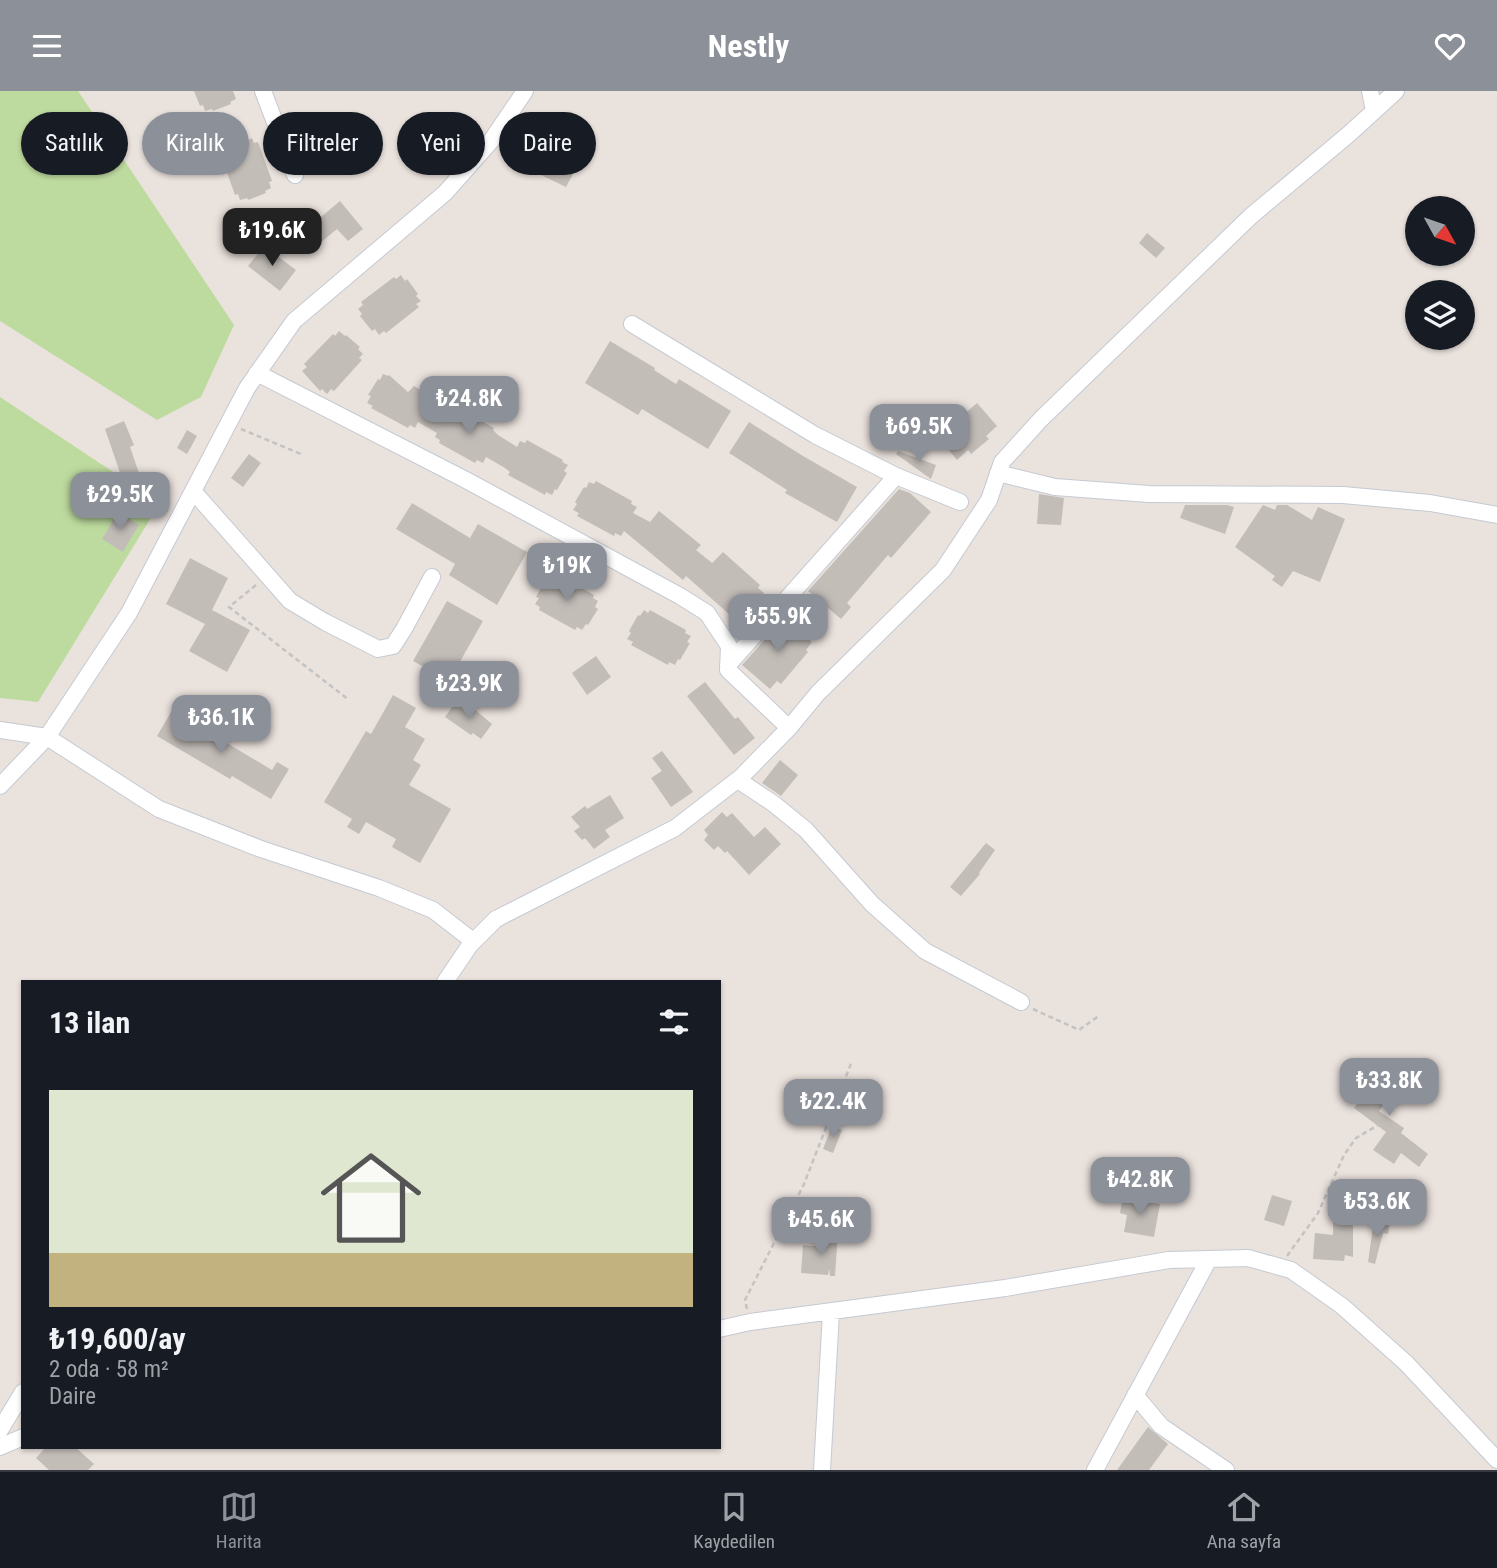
<!DOCTYPE html>
<html lang="tr">
<meta charset="utf-8">
<style>
:root{--surface:#171b24;--page:#242831;--text:#f1f3f6;--muted:#9ea1a6;--line:#363941;--accent:#8c9099}
body{margin:0;font-family:"Roboto Condensed",sans-serif;background:var(--page);color:var(--text);height:100vh;display:flex;flex-direction:column;font-size:26px;white-space:nowrap}
*{box-sizing:border-box;margin:0}
p{font-size:23px;color:var(--muted)}
.icon{flex:none;width:38px;height:38px;fill:none;stroke:currentColor;stroke-width:2;stroke-linecap:round;stroke-linejoin:round}
.map{position:relative;flex:1;overflow:hidden}
.side{position:absolute;left:21px;top:889px;width:700px;height:469px;display:flex;flex-direction:column;background:var(--surface);border-radius:0px;box-shadow:0 2px 5px #0004}
.side>*{flex:none}
.guide{position:absolute;left:21px;top:21px;width:700px;height:63px;display:flex;gap:14px}
.needle{width:46px;rotate:130deg}
.buttons{position:absolute;left:1405px;top:105px;display:grid;gap:14px}
.buttons a{display:grid;place-items:center;width:70px;height:70px;border-radius:50%;background:var(--surface);box-shadow:0 2px 5px #0004;font-size:35px}
.price{position:absolute;translate:-50% -60px;padding:0 16px;border-radius:14px;background:var(--accent);color:#fff;font-size:23px;line-height:46px;filter:drop-shadow(0 2px 4px #0008)}
.price::after{content:'';position:absolute;left:50%;top:42px;width:21px;height:16px;margin-left:-10px;background:inherit;clip-path:polygon(0 0,100% 0,50% 100%)}
.price.selected{background:#222;color:#fff}
ul{padding:0;list-style:none}
li{display:grid;align-content:center;gap:14px;height:371px;padding:0 28px}
li+li{border-top:2px solid var(--line)}
li span{display:grid;place-items:center;height:217px;border-radius:0px;color:#555}
li>.icon{margin-inline-start:auto}
span .icon{width:126px;height:126px;fill:#fffc;stroke-width:1}
li b{font-size:30px}
h2{display:flex;justify-content:space-between;align-items:center;height:84px;padding:0 28px;font-size:30px}
.pill{padding:0 24px;border-radius:32px;background:var(--surface);box-shadow:0 2px 5px #0004;font-size:24px;line-height:63px}
.pill.selected{background:var(--accent);color:#fff}
header{display:flex;justify-content:space-between;align-items:center;height:91px;padding:0 28px;background:var(--accent);color:#fff;font-size:32px;font-weight:700}
.menu{display:flex;justify-content:space-around;align-items:center;height:98px;border-top:2px solid var(--line);background:var(--surface);font-size:19px;color:var(--muted)}
.menu a{display:grid;justify-items:center;gap:4px}
.menu .selected{color:var(--accent)}
.map>svg:first-child{display:block}
.green{fill:#bedb9f}
.building{fill:#c3bdb8}
.lines{fill:none;stroke-linecap:round;stroke-linejoin:round}
.minor-casing{stroke:#c5cad2;stroke-width:18}
.path{stroke:#c3c3c3;stroke-width:2.5;stroke-dasharray:5 3.5;stroke-linecap:butt}
.minor{stroke:#fff;stroke-width:16}
</style>
<header><svg class="icon" aria-label="menu" viewBox="0 0 24 24"><path d="M4 6h16M4 12h16M4 18h16"/></svg>Nestly<svg class="icon" aria-label="heart" viewBox="0 0 24 24"><path d="M12 20l-8-8c-3-5 5-10 8-4 3-6 11-1 8 4z"/></svg></header>
<div class="map">
<svg width="1497" height="1379" viewBox="0 0 1497 1379">
<rect width="100%" height="100%" fill="#eae2dd"/>
<path class="green" d="M 0,0 L 78,0 L 234,234 L 201,306 L 157,329 L 0,230 Z
M 0,306 L 160,412 L 38,611 L 0,607 Z"/>
<path class="building" d="M 194,0 L 233,0 L 236,8 L 230,11 L 231,13 L 213,20 L 212,18 L 205,20 L 203,14 L 200,15 Z
M 313,21 L 314,23 L 321,21 L 323,26 L 326,25 L 340,64 L 338,65 L 340,71 L 333,73 L 334,76 L 316,83 L 315,80 L 309,83 L 307,77 L 304,78 L 289,39 L 292,38 L 290,32 L 297,30 L 296,27 Z
M 245,47 L 246,50 L 252,47 L 254,52 L 258,51 L 272,90 L 269,91 L 271,97 L 265,100 L 266,102 L 248,109 L 247,107 L 240,109 L 238,103 L 235,104 L 221,65 L 224,64 L 221,58 L 228,56 L 228,53 Z
M 552,53 L 581,68 L 566,96 L 537,82 Z
M 340,110 L 363,138 L 348,150 L 337,138 L 314,157 L 302,142 Z
M 1147,142 L 1165,157 L 1156,167 L 1139,152 Z
M 264,155 L 296,179 L 280,200 L 248,175 Z
M 401,184 L 405,190 L 407,188 L 418,203 L 416,205 L 421,210 L 416,213 L 419,216 L 386,242 L 384,240 L 379,244 L 375,238 L 372,240 L 360,225 L 362,223 L 358,218 L 363,214 L 361,211 L 394,186 L 396,188 Z
M 339,240 L 345,245 L 346,244 L 360,256 L 358,258 L 363,263 L 359,267 L 362,269 L 334,300 L 331,298 L 327,303 L 322,298 L 320,300 L 302,280 L 307,276 L 304,273 L 333,243 L 335,245 Z
M 610,250 L 655,277 L 654,279 L 676,293 L 679,288 L 731,320 L 708,358 L 642,318 L 638,324 L 585,292 Z
M 383,283 L 388,285 L 389,284 L 408,301 L 414,295 L 426,302 L 425,305 L 431,308 L 428,312 L 448,324 L 451,318 L 456,320 L 458,317 L 494,337 L 493,339 L 498,344 L 517,356 L 520,350 L 525,352 L 527,349 L 563,369 L 562,371 L 568,374 L 564,380 L 567,382 L 557,399 L 555,398 L 552,404 L 546,401 L 545,404 L 508,384 L 510,381 L 505,377 L 486,366 L 483,372 L 477,369 L 475,372 L 439,352 L 440,349 L 435,346 L 437,342 L 418,331 L 415,337 L 410,334 L 408,337 L 371,317 L 373,315 L 367,312 L 371,305 L 368,304 L 378,288 L 380,289 Z
M 977,312 L 997,335 L 986,345 L 989,348 L 971,363 L 968,359 L 957,369 L 938,346 Z
M 124,330 L 134,354 L 130,356 L 140,385 L 152,381 L 156,393 L 127,402 L 105,338 Z
M 749,331 L 803,365 L 857,396 L 837,431 L 785,402 L 787,399 L 729,362 Z
M 187,339 L 197,345 L 187,363 L 177,357 Z
M 898,360 L 936,374 L 931,388 L 896,363 Z
M 249,363 L 261,372 L 243,396 L 231,387 Z
M 596,390 L 632,410 L 631,413 L 637,416 L 633,422 L 650,431 L 659,420 L 701,454 L 696,459 L 712,472 L 723,461 L 760,494 L 758,497 L 764,502 L 744,525 L 741,522 L 737,526 L 732,522 L 730,524 L 686,485 L 683,489 L 624,440 L 621,445 L 615,442 L 614,445 L 577,425 L 579,422 L 573,419 L 577,413 L 575,411 L 584,396 L 586,397 L 589,391 L 594,393 Z
M 899,398 L 910,402 L 931,421 L 891,467 L 888,464 L 847,512 L 851,516 L 841,528 L 808,500 Z
M 1039,403 L 1064,407 L 1061,434 L 1037,433 Z
M 412,412 L 470,447 L 478,433 L 527,461 L 497,514 L 449,484 L 455,473 L 396,438 Z
M 1185,414 L 1227,414 L 1234,416 L 1225,443 L 1180,427 Z
M 1263,414 L 1275,419 L 1277,414 L 1287,414 L 1312,429 L 1318,416 L 1345,428 L 1320,491 L 1293,480 L 1282,496 L 1272,489 L 1275,485 L 1235,456 Z
M 118,421 L 139,434 L 123,461 L 102,448 Z
M 190,467 L 228,487 L 212,519 L 250,539 L 227,581 L 189,560 L 205,533 L 166,513 Z
M 558,484 L 594,504 L 593,507 L 598,510 L 595,516 L 598,518 L 588,534 L 586,533 L 582,539 L 577,536 L 575,539 L 539,519 L 540,516 L 535,513 L 539,507 L 536,506 L 545,489 L 548,491 L 551,485 L 556,487 Z
M 447,510 L 483,530 L 449,590 L 413,570 Z
M 644,519 L 648,522 L 650,519 L 686,539 L 685,542 L 691,545 L 687,551 L 690,552 L 680,569 L 678,568 L 675,574 L 669,571 L 668,574 L 631,554 L 633,551 L 627,548 L 631,542 L 629,540 L 638,524 L 640,525 Z
M 784,527 L 812,551 L 806,559 L 808,561 L 781,593 L 777,590 L 770,598 L 742,574 Z
M 596,565 L 611,586 L 587,604 L 572,582 Z
M 705,591 L 735,628 L 738,626 L 755,647 L 734,664 L 687,605 Z
M 393,604 L 416,617 L 405,636 L 425,648 L 413,669 L 421,674 L 409,694 L 451,718 L 420,772 L 392,756 L 396,748 L 366,731 L 359,743 L 347,736 L 352,728 L 324,711 L 366,640 L 371,643 Z
M 455,612 L 469,622 L 473,617 L 492,633 L 481,648 L 473,642 L 471,644 L 445,626 Z
M 174,616 L 187,624 L 185,627 L 272,679 L 277,671 L 289,678 L 271,708 L 232,685 L 230,688 L 157,645 Z
M 662,660 L 693,701 L 671,716 L 651,687 L 662,680 L 652,667 Z
M 780,669 L 798,684 L 781,705 L 762,692 Z
M 610,704 L 624,727 L 605,739 L 610,746 L 594,758 L 585,747 L 582,749 L 574,740 L 580,736 L 571,726 L 585,715 L 587,718 Z
M 722,721 L 727,726 L 732,722 L 754,746 L 765,736 L 781,753 L 749,784 L 727,760 L 725,762 L 718,755 L 714,759 L 704,749 L 708,744 L 704,739 Z
M 986,752 L 995,759 L 979,782 L 980,783 L 961,805 L 950,796 Z
M 1389,971 L 1406,984 L 1379,1020 L 1404,1037 L 1401,1042 L 1428,1063 L 1419,1076 L 1401,1062 L 1394,1073 L 1373,1059 L 1386,1041 L 1354,1017 Z
M 832,1035 L 842,1039 L 833,1062 L 823,1058 Z
M 1272,1104 L 1292,1110 L 1284,1135 L 1264,1129 Z
M 1123,1106 L 1160,1113 L 1154,1146 L 1124,1141 L 1127,1124 L 1120,1122 Z
M 1333,1118 L 1353,1118 L 1353,1166 L 1345,1164 L 1344,1170 L 1313,1168 L 1315,1142 L 1333,1144 Z
M 1374,1129 L 1390,1131 L 1388,1143 L 1383,1142 L 1375,1173 L 1368,1171 Z
M 823,1140 L 838,1141 L 835,1185 L 830,1185 L 829,1178 L 828,1184 L 801,1182 L 803,1154 L 826,1156 Z
M 1148,1336 L 1168,1353 L 1149,1379 L 1117,1379 Z
M 46,1356 L 75,1356 L 94,1373 L 88,1379 L 49,1379 L 36,1367 Z"/>
<g class="lines">
<defs>
<path id="minor" d="M 263,0 L 295,84
M 1370,0 L 1374,20
M 632,233 L 815,344 L 896,385 L 960,411
M 257,282 L 466,389 L 680,505 L 707,522 L 729,555 L 728,579 L 789,637
M 998,382 L 1055,396 L 1149,403 L 1343,404 L 1430,412 L 1497,424
M 193,400 L 290,510 L 325,531 L 378,558 L 393,555 L 404,538 L 432,486
M 728,574 L 896,385
M 0,639 L 47,646 L 159,718 L 261,758 L 379,797 L 433,819 L 473,850
M 738,689 L 774,713 L 806,739 L 872,813 L 925,860 L 1021,911
M 0,695 L 47,646 L 129,522 L 247,297 L 294,230 L 445,102 L 491,50 L 525,0
M 445,891 L 470,854 L 496,828 L 675,737 L 741,686 L 789,637 L 818,602 L 943,479 L 989,409 L 1002,371 L 1041,328 L 1251,125 L 1349,43 L 1396,0
M 719,1238 L 750,1231 L 1005,1197 L 1169,1169 L 1248,1167 L 1291,1179 L 1342,1215 L 1406,1272 L 1497,1369
M 1135,1304 L 1161,1335 L 1226,1379
M 0,1339 L 23,1301
M 0,1356 L 23,1346
M 822,1379 L 831,1222
M 1095,1379 L 1209,1168"/>
</defs>
<use href="#minor" class="minor-casing"/>
<path class="path" d="M 241,338 L 301,363
M 256,494 L 229,516 L 349,609
M 1033,918 L 1079,939 L 1100,924
M 1287,1165 L 1318,1122 L 1344,1064 L 1356,1047 L 1380,1033
M 747,1218 L 745,1209 L 804,1093 L 852,970"/>
<use href="#minor" class="minor"/>
</g>
</svg>
<div class="buttons">
<a><svg class="needle" viewBox="-14 -14 28 28"><path d="M0-13l5 13h-10z" fill="#e53935"/><path d="M0 13l5-13h-10z" fill="#9ea1a6"/></svg></a>
<a><svg class="icon" aria-label="layers" viewBox="0 0 24 24"><path d="M12 4l9 5-9 5-9-5zM3 14l9 5 9-5"/></svg></a>
</div>
<b class="price selected" style="left:272px;top:177px">₺19.6K</b>
<b class="price" style="left:469px;top:345px">₺24.8K</b>
<b class="price" style="left:919px;top:373px">₺69.5K</b>
<b class="price" style="left:120px;top:441px">₺29.5K</b>
<b class="price" style="left:567px;top:512px">₺19K</b>
<b class="price" style="left:778px;top:563px">₺55.9K</b>
<b class="price" style="left:469px;top:630px">₺23.9K</b>
<b class="price" style="left:221px;top:664px">₺36.1K</b>
<b class="price" style="left:1389px;top:1027px">₺33.8K</b>
<b class="price" style="left:833px;top:1048px">₺22.4K</b>
<b class="price" style="left:1140px;top:1126px">₺42.8K</b>
<b class="price" style="left:1377px;top:1148px">₺53.6K</b>
<b class="price" style="left:821px;top:1166px">₺45.6K</b>
<div class="guide">
<a class="pill">Satılık</a>
<a class="pill selected">Kiralık</a>
<a class="pill">Filtreler</a>
<a class="pill">Yeni</a>
<a class="pill">Daire</a>
</div>
<section class="side">
<h2>13 ilan<svg class="icon" aria-label="filters" viewBox="0 0 24 24"><path d="M4 7h16M4 17h16"/><circle cx="9" cy="7" r="2"/><circle cx="15" cy="17" r="2"/></svg></h2>
<ul>
<li><span style="background:linear-gradient(#dfe7d0 75%,#c2b280 0)"><svg class="icon" aria-label="home" viewBox="0 0 24 24"><path d="M3 11l9-7 9 7M6 9v11h12V9"/></svg></span><div><b>₺19,600/ay</b><p>2 oda · 58 m²</p><p>Daire</p></div></li>
</ul>
</section>
</div>
<nav class="menu">
<a class="selected"><svg class="icon" aria-label="map" viewBox="0 0 24 24"><path d="M3 6l6-2 6 2 6-2v14l-6 2-6-2-6 2zM9 4v14M15 6v14"/></svg>Harita</a>
<a><svg class="icon" aria-label="saved" viewBox="0 0 24 24"><path d="M7 4h10v16l-5-4-5 4z"/></svg>Kaydedilen</a>
<a><svg class="icon" aria-label="home" viewBox="0 0 24 24"><path d="M3 11l9-7 9 7M6 9v11h12V9"/></svg>Ana sayfa</a>
</nav>
